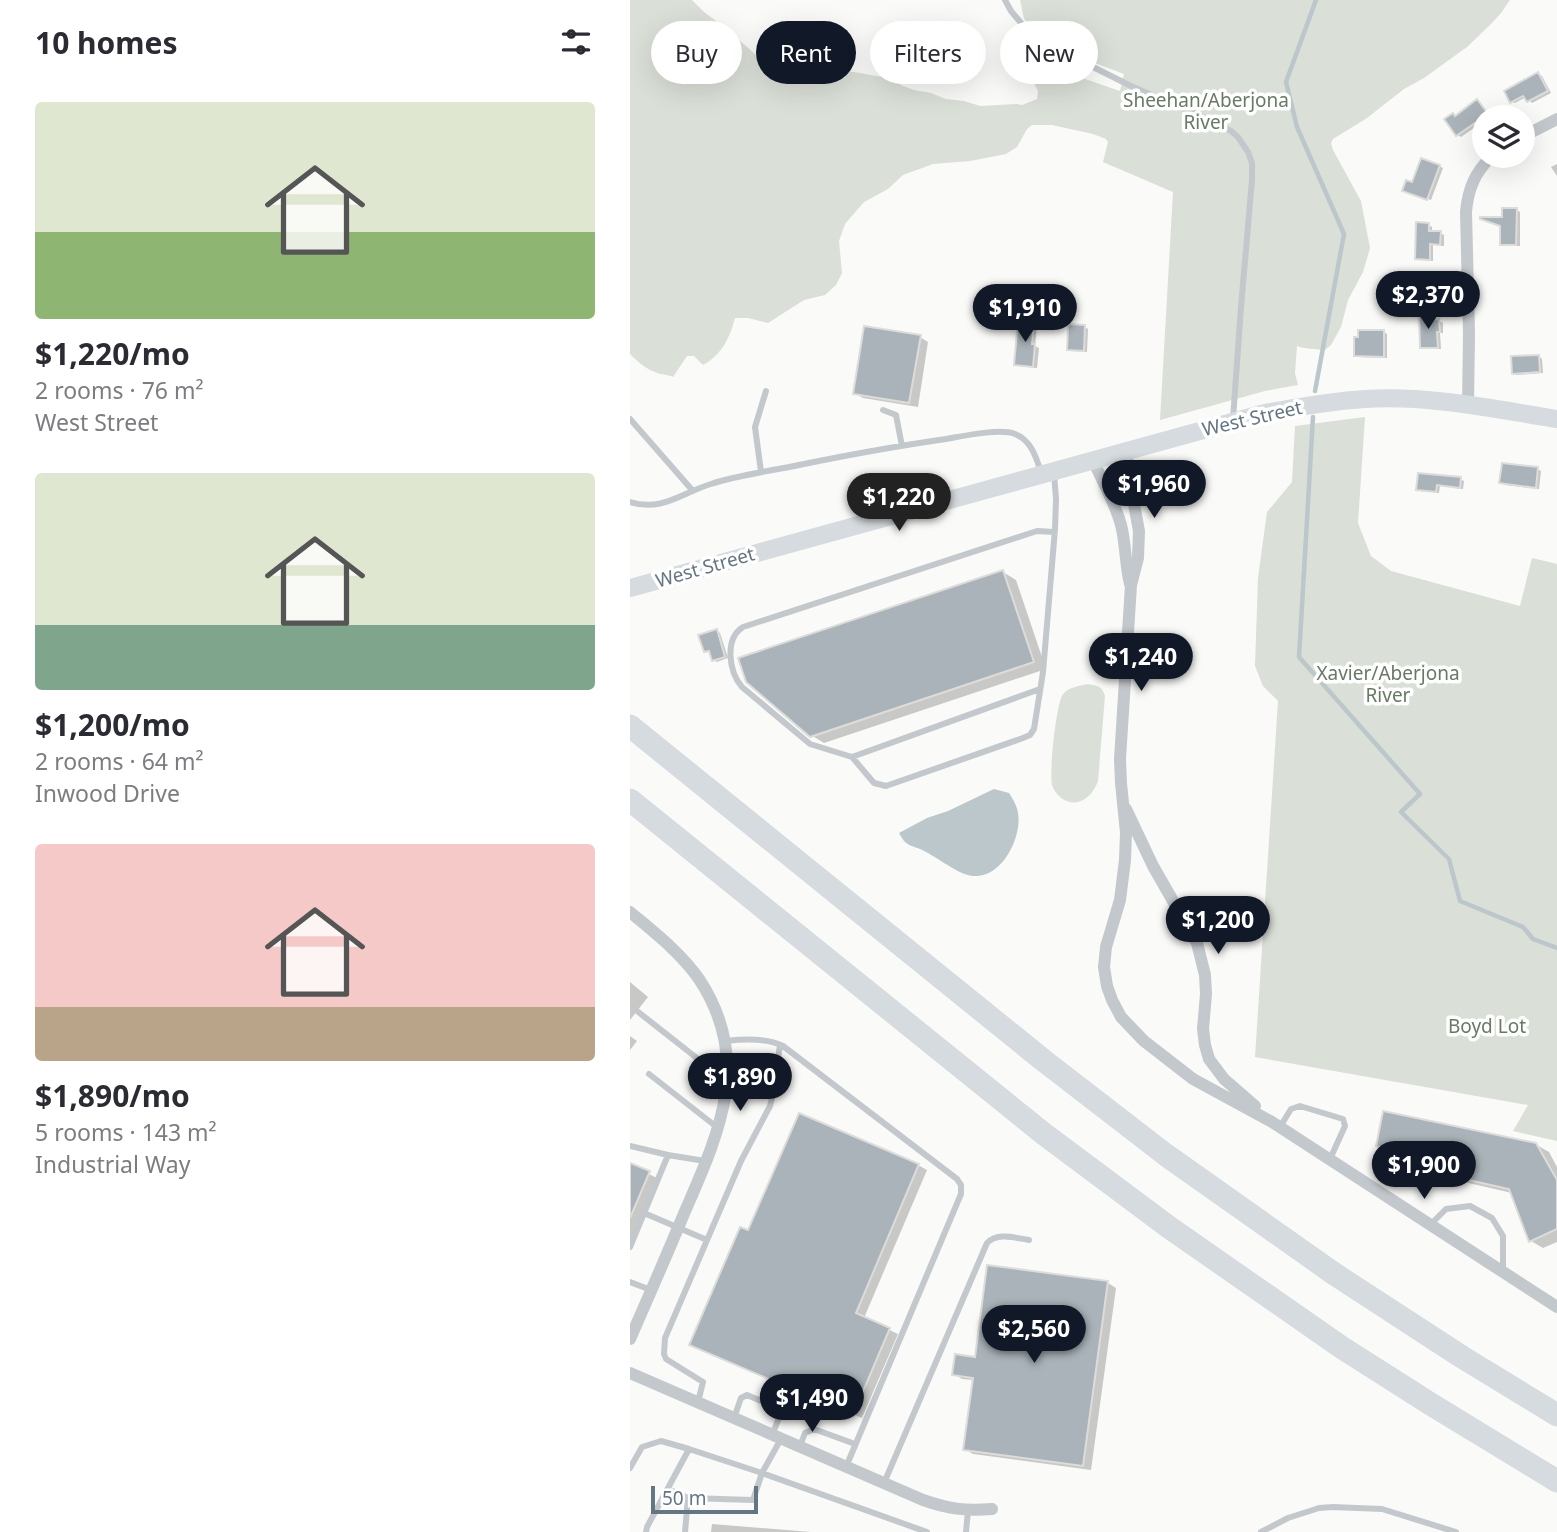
<!DOCTYPE html>
<meta charset="utf-8">
<style>
:root{--surface:#fff;--page:#f2f2f3;--text:#2b2b33;--muted:#7c7c81;--accent:#111827}
body{margin:0;font-family:"Noto Sans",sans-serif;background:var(--page);color:var(--text);height:100vh;display:flex;flex-direction:column;font-size:26px;white-space:nowrap}
*{box-sizing:border-box;margin:0}
p{font-size:23px;color:var(--muted)}
.icon{flex:none;width:38px;height:38px;fill:none;stroke:currentColor;stroke-width:2;stroke-linecap:round;stroke-linejoin:round}
.map{position:relative;flex:1;overflow:hidden}
.drawer{display:flex;flex-direction:column;background:var(--surface);width:630px}
.drawer>*{flex:none}
.hud{position:absolute;left:21px;top:21px;width:665px;height:63px;display:flex;gap:14px}
.buttons{position:absolute;left:842px;top:105px;display:grid;gap:14px}
.buttons a{display:grid;place-items:center;width:63px;height:63px;border-radius:50%;background:var(--surface);box-shadow:0 7px 28px #0002;font-size:35px}
.scale{position:absolute;left:21px;bottom:18px;width:107px;box-sizing:border-box;padding-left:7px;border:4px solid #657683;border-top:0;font-size:19px;line-height:24px;white-space:nowrap;color:#657683;-webkit-text-stroke:5px #fff;paint-order:stroke}
.price{position:absolute;translate:-50% -60px;padding:0 16px;border-radius:24px;background:var(--accent);color:#fff;font-size:23px;line-height:46px;filter:drop-shadow(0 2px 4px #0008)}
.price::after{content:'';position:absolute;left:50%;top:42px;width:21px;height:16px;margin-left:-10px;background:inherit;clip-path:polygon(0 0,100% 0,50% 100%)}
.price.selected{background:#222;color:#fff}
ul{padding:0;list-style:none}
li{display:grid;align-content:center;gap:14px;height:371px;padding:0 35px}
li span{display:grid;place-items:center;height:217px;border-radius:7px;color:#555}
li>.icon{margin-inline-start:auto}
span .icon{width:126px;height:126px;fill:#fffc;stroke-width:1}
li b{font-size:30px}
h2{display:flex;justify-content:space-between;align-items:center;height:84px;padding:0 35px;font-size:30px}
.pill{padding:0 24px;border-radius:32px;background:var(--surface);box-shadow:0 7px 28px #0002;font-size:24px;line-height:63px}
.pill.selected{background:var(--accent);color:#fff}
main{display:flex;flex:1;min-height:0}
.map>svg:first-child{display:block}
.green{fill:#dadfd7}
.water{fill:#bbc7cb}
.shadow{fill:#0003}
.lines{fill:none;stroke-linecap:round;stroke-linejoin:round}
.stream{stroke:#bbc7cb;stroke-width:4.5}
.building{fill:#aab3b9;stroke:#dcdcda;stroke-width:2}
.lane{stroke:#c3c8cc;stroke-width:6}
.street{stroke:#c3c8cc;stroke-width:12}
.secondary{stroke:#d6dbdf;stroke-width:18}
.highway{stroke:#d6dbdf;stroke-width:23}
.labels{text-anchor:middle;stroke-width:7;stroke-linejoin:round;paint-order:stroke}
.park-label{font-size:19px;fill:#687a64;stroke:#fff}
.street-label{font-size:19px;fill:#657683;stroke:#fff}
</style>
<main>
<section class="drawer">
<h2>10 homes<svg class="icon" aria-label="filters" viewBox="0 0 24 24"><path d="M4 7h16M4 17h16"/><circle cx="9" cy="7" r="2"/><circle cx="15" cy="17" r="2"/></svg></h2>
<ul>
<li><span style="background:linear-gradient(#dfe7d0 60%,#8fb573 0)"><svg class="icon" aria-label="home" viewBox="0 0 24 24"><path d="M3 11l9-7 9 7M6 9v11h12V9"/></svg></span><div><b>$1,220/mo</b><p>2 rooms · 76 m²</p><p>West Street</p></div></li>
<li><span style="background:linear-gradient(#dfe7d0 70%,#7fa58c 0)"><svg class="icon" aria-label="home" viewBox="0 0 24 24"><path d="M3 11l9-7 9 7M6 9v11h12V9"/></svg></span><div><b>$1,200/mo</b><p>2 rooms · 64 m²</p><p>Inwood Drive</p></div></li>
<li><span style="background:linear-gradient(#f6c9c9 75%,#b9a48a 0)"><svg class="icon" aria-label="home" viewBox="0 0 24 24"><path d="M3 11l9-7 9 7M6 9v11h12V9"/></svg></span><div><b>$1,890/mo</b><p>5 rooms · 143 m²</p><p>Industrial Way</p></div></li>
</ul>
</section>
<div class="map">
<svg width="927" height="1532" viewBox="0 0 927 1532">
<rect width="100%" height="100%" fill="#fafaf8"/>
<path class="green" d="M 0,0 L 62,0 L 74,12 L 98,30 L 136,64 L 157,77 L 175,78 L 192,77 L 212,71 L 224,72 L 258,78 L 273,86 L 284,90 L 301,93 L 316,99 L 334,101 L 350,106 L 387,104 L 392,105 L 407,99 L 408,91 L 391,57 L 409,56 L 423,65 L 455,79 L 490,91 L 494,74 L 460,61 L 399,24 L 394,19 L 390,0 L 880,0 L 871,13 L 862,23 L 837,47 L 794,78 L 774,89 L 737,118 L 703,139 L 701,143 L 703,150 L 731,201 L 740,248 L 733,272 L 718,300 L 711,327 L 701,345 L 695,350 C 686,349 674,349 667,346 L 665,373 L 668,385 L 635,391 L 530,420 L 543,192 L 473,162 L 478,142 L 476,139 L 463,134 L 422,125 L 402,125 L 397,129 L 387,147 L 376,154 L 340,161 L 303,164 L 273,175 L 258,189 L 234,202 L 215,224 L 209,241 L 212,273 L 206,285 L 195,295 L 174,300 L 138,323 L 118,318 L 105,318 C 100,337 92,355 73,365 L 64,356 L 57,356 L 43,377 C 37,374 31,375 25,372 C 16,369 7,361 0,354 Z
M 735,417 L 728,523 L 741,556 L 761,571 L 890,606 L 902,558 L 927,564 L 927,1141 L 883,1131 L 898,1105 L 625,1057 L 648,701 L 633,686 L 625,666 L 628,578 L 637,512 L 662,482 L 665,426 Z
M 458,684 C 468,686 472,686 475,696 L 468,781 C 462,798 447,809 431,798 C 427,794 424,791 422,785 C 419,773 426,704 433,694 C 439,687 449,686 458,684 Z"/>
<path class="water" d="M 364,789 L 379,793 C 383,799 387,806 388,813 C 392,836 374,874 348,876 C 345,876 340,876 338,875 C 325,872 304,855 290,849 C 286,847 279,846 275,842 C 273,840 271,836 269,833 L 297,818 L 318,811 Z"/>
<path class="shadow" d="M 908,74 L 912,76 L 921,93 L 902,103 L 896,97 L 885,103 L 881,101 Z
M 847,101 L 851,104 L 860,116 L 854,117 L 854,121 L 831,137 L 828,135 L 816,120 L 823,115 L 827,117 Z
M 927,164 L 927,176 L 921,167 Z
M 809,166 L 813,168 L 801,200 L 778,192 L 784,184 Z
M 887,210 L 890,212 L 890,246 L 875,246 L 871,244 L 874,219 Z
M 798,225 L 802,227 L 802,233 L 810,233 L 814,235 L 814,246 L 803,245 L 803,261 L 791,260 L 787,258 Z
M 800,313 L 803,315 L 804,321 L 809,321 L 813,323 L 813,333 L 810,333 L 811,349 L 796,349 L 792,347 Z
M 403,323 L 407,325 L 405,346 L 409,348 L 407,368 L 389,366 L 386,364 Z
M 455,327 L 458,329 L 457,352 L 442,351 L 439,349 Z
M 754,332 L 757,334 L 757,358 L 729,357 L 726,355 Z
M 290,337 L 298,342 L 288,407 L 233,398 L 225,393 Z
M 909,356 L 912,359 L 913,373 L 887,375 L 883,373 Z
M 907,469 L 911,471 L 909,489 L 875,485 L 871,483 Z
M 830,479 L 834,481 L 833,489 L 810,486 L 809,493 L 791,491 L 788,489 Z
M 373,572 L 386,580 L 416,669 L 194,743 L 181,735 Z
M 87,631 L 90,633 L 98,658 L 87,662 L 83,660 L 81,653 L 76,651 Z
M 0,982 L 18,997 L 0,1020 Z
M 0,1036 L 7,1041 L 0,1050 Z
M 905,1144 L 919,1152 L 927,1167 L 927,1242 L 913,1248 L 901,1241 L 882,1193 L 782,1170 L 769,1163 L 771,1156 L 760,1153 L 748,1145 Z
M 0,1165 L 27,1178 L 0,1241 Z
M 288,1165 L 297,1170 L 234,1318 L 268,1334 L 232,1418 L 61,1345 L 119,1233 Z
M 478,1283 L 486,1288 L 461,1470 L 343,1454 L 335,1449 L 344,1380 L 332,1379 L 324,1374 L 346,1359 Z
M 82,1524 L 181,1532 L 81,1532 Z"/>
<g class="lines">
<path class="stream" d="M 685,391 L 714,234 L 667,127 L 656,82 L 686,0
M 683,417 L 669,657 L 790,794 L 771,812 L 819,859 L 830,901 L 893,927 L 903,939 L 927,948"/>
</g>
<path class="building" d="M 908,72 L 918,91 L 897,102 L 893,96 L 880,103 L 874,91 Z
M 847,99 L 858,114 L 826,136 L 814,119 L 823,113 L 825,116 Z
M 791,158 L 810,165 L 797,200 L 772,191 L 776,180 L 782,182 Z
M 872,208 L 887,208 L 886,245 L 870,245 L 870,226 L 850,219 L 850,217 L 872,217 Z
M 786,222 L 799,223 L 799,231 L 811,231 L 810,245 L 800,244 L 800,260 L 785,259 Z
M 789,312 L 800,312 L 800,320 L 809,319 L 810,332 L 807,332 L 808,348 L 790,348 Z
M 388,320 L 404,322 L 402,344 L 405,344 L 403,367 L 384,365 Z
M 438,324 L 455,325 L 454,351 L 437,350 Z
M 234,326 L 291,335 L 279,403 L 223,394 Z
M 728,330 L 754,330 L 754,357 L 724,356 L 724,337 L 728,337 Z
M 909,355 L 910,372 L 882,374 L 881,356 Z
M 872,463 L 908,467 L 906,488 L 869,483 Z
M 788,473 L 831,477 L 830,488 L 807,485 L 806,492 L 786,490 Z
M 373,570 L 404,662 L 180,737 L 116,682 L 108,658 Z
M 87,629 L 95,657 L 82,661 L 79,651 L 74,652 L 68,635 Z
M 753,1111 L 906,1143 L 927,1180 L 927,1229 L 899,1242 L 879,1189 L 767,1164 L 770,1154 L 746,1146 Z
M 169,1113 L 289,1164 L 226,1313 L 260,1328 L 223,1415 L 59,1345 L 110,1227 L 118,1230 Z
M 0,1163 L 20,1171 L 0,1218 Z
M 357,1265 L 478,1281 L 453,1466 L 333,1450 L 343,1378 L 322,1375 L 325,1354 L 345,1357 Z"/>
<g class="lines">
<path class="lane" d="M 375,0 L 381,11 L 392,24 L 423,47 L 501,86 L 573,117 L 601,131 L 608,137 L 618,152 L 622,163 L 622,180 L 611,307 L 603,419
M 253,410 L 266,415 L 272,446
M 0,419 L 63,491
M 131,472 L 125,427 L 136,391
M 0,502 C 33,512 51,493 81,484 C 109,475 140,471 169,465 C 218,455 267,446 316,439 C 333,436 370,428 385,434 C 401,440 406,457 411,472
M 410,689 L 222,757 L 180,744 L 112,687 C 99,672 94,639 113,627 L 407,531 L 424,532
M 222,757 L 244,783 L 256,786 L 393,738 L 400,735 L 404,729 L 413,672 L 425,529 L 426,499 L 424,473
M 7,1011 L 96,1081
M 96,1041 C 113,1039 137,1038 153,1046 L 327,1179 L 331,1185 L 331,1194 L 216,1467
M 19,1074 L 88,1128
M 650,1127 L 661,1109 L 670,1106 L 713,1119 L 715,1126 L 700,1159
M 0,1146 L 38,1155
M 14,1213 L 77,1240
M 800,1225 L 816,1209 L 840,1206 L 862,1218 L 873,1236 L 873,1271
M 0,1247 L 38,1155 L 75,1161
M 0,1282 L 21,1290
M 68,1402 L 73,1382 L 36,1359 L 34,1354 L 35,1338 L 111,1161 L 140,1106 L 142,1098 L 150,1045
M 104,1418 L 111,1398 L 117,1395 L 150,1409 L 152,1410 L 151,1413 L 142,1435
M 170,1446 L 175,1433 L 184,1429 L 225,1444
M 0,1468 L 12,1447 L 31,1441 L 59,1449
M 254,1483 L 357,1243 C 368,1232 385,1238 399,1240
M 38,1489 L 58,1498
M 16,1532 L 17,1527 L 59,1449 L 132,1473 L 151,1439
M 55,1532 L 58,1498 L 123,1500 L 132,1473 L 297,1532
M 336,1532 L 338,1511
M 631,1532 L 658,1518 L 689,1508 L 703,1507 L 752,1509 L 826,1532"/>
<path class="street" d="M 892,137 L 927,119
M 838,405 L 839,333 L 836,212 C 838,189 845,172 862,156
M 496,450 L 501,488 L 509,531 L 508,558 L 501,585 L 490,759 L 491,783 L 496,833 L 495,860 L 490,900 L 476,947 L 474,967 L 477,986 L 482,1000 L 491,1017 L 514,1041 L 563,1079 L 642,1122 L 927,1307
M 463,460 C 472,481 485,502 491,525 C 496,544 495,564 500,584
M 496,809 L 523,866 L 567,943 L 575,975 L 576,994 L 573,1029 L 575,1045 L 579,1059 L 594,1079 L 625,1106
M 0,912 C 24,932 51,953 69,979 C 124,1062 88,1135 53,1216 C 36,1257 18,1298 0,1339
M 0,1373 L 293,1500 C 319,1509 334,1511 362,1509"/>
<path class="secondary" d="M 0,588 L 635,413 C 668,407 701,401 735,399 C 799,395 864,409 927,419"/>
<path class="highway" d="M 0,726 L 413,1060 L 536,1155 L 703,1273 L 832,1357 L 927,1415
M 0,800 L 414,1134 L 540,1228 L 711,1347 L 799,1403 L 927,1481"/>
</g>
<g class="labels">
<g class="park-label">
<text x="576" y="107">Sheehan/Aberjona<tspan x="576" dy="22">River</tspan></text>
<text x="758" y="680">Xavier/Aberjona<tspan x="758" dy="22">River</tspan></text>
<text x="857" y="1033">Boyd Lot</text>
</g>
<g class="street-label">
<text transform="translate(622 418) rotate(-13)" y="7">West Street</text>
<text transform="translate(75 567) rotate(-16)" y="7">West Street</text>
</g>
</g>
</svg>
<div class="buttons">
<a><svg class="icon" aria-label="layers" viewBox="0 0 24 24"><path d="M12 4l9 5-9 5-9-5zM3 14l9 5 9-5"/></svg></a>
</div>
<div class="scale">50 m</div>
<b class="price" style="left:798px;top:331px">$2,370</b>
<b class="price" style="left:395px;top:344px">$1,910</b>
<b class="price" style="left:524px;top:520px">$1,960</b>
<b class="price selected" style="left:269px;top:533px">$1,220</b>
<b class="price" style="left:511px;top:693px">$1,240</b>
<b class="price" style="left:588px;top:956px">$1,200</b>
<b class="price" style="left:110px;top:1113px">$1,890</b>
<b class="price" style="left:794px;top:1201px">$1,900</b>
<b class="price" style="left:404px;top:1365px">$2,560</b>
<b class="price" style="left:182px;top:1434px">$1,490</b>
<div class="hud">
<a class="pill">Buy</a>
<a class="pill selected">Rent</a>
<a class="pill">Filters</a>
<a class="pill">New</a>
</div>
</div>
</main>
